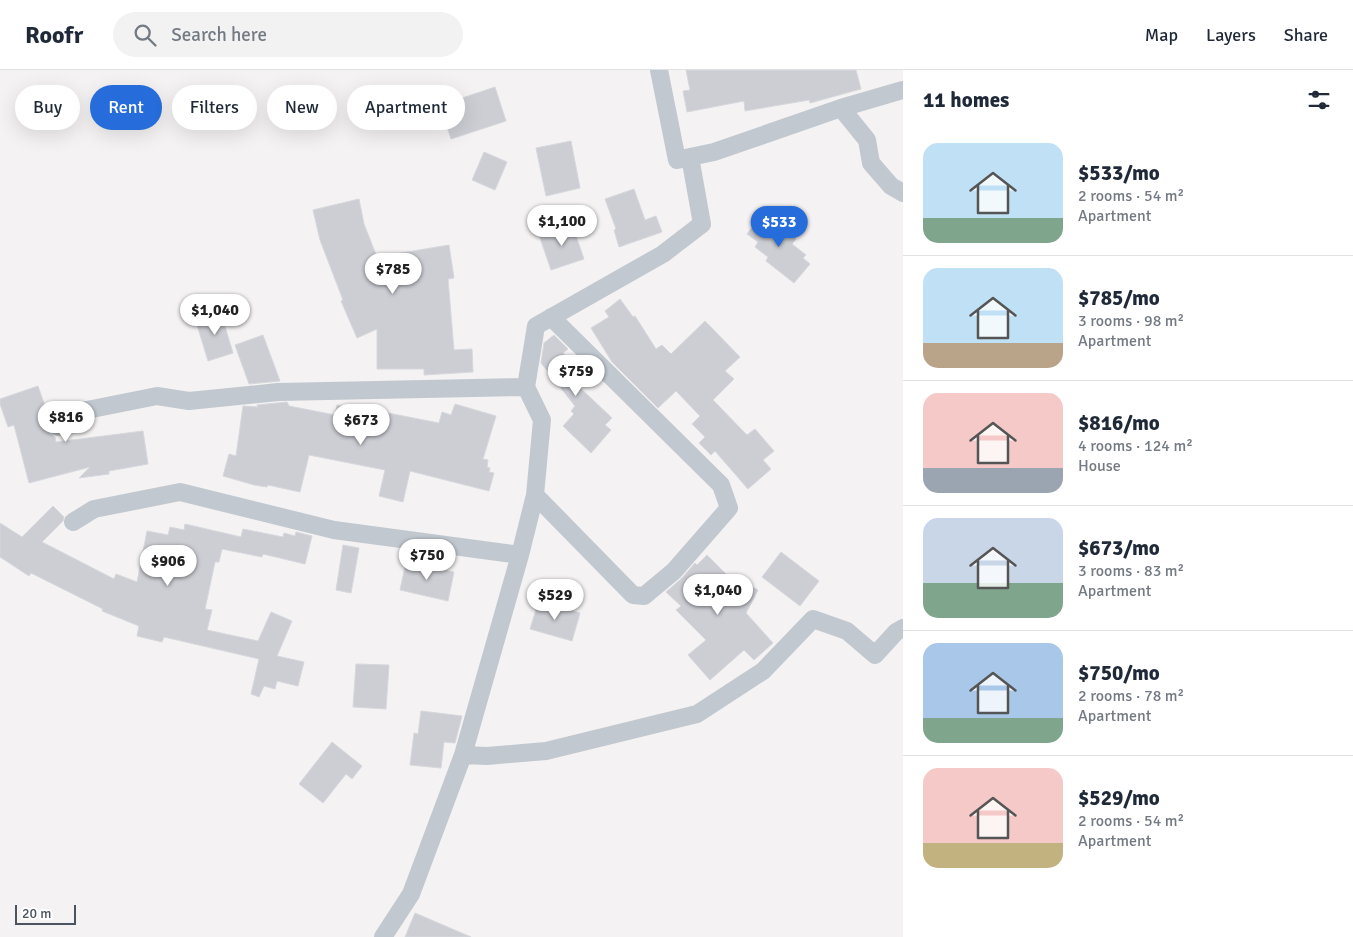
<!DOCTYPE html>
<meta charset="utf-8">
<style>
:root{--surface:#fff;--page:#f2f2f3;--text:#1f2937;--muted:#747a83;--line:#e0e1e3;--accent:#266cda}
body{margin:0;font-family:Signika,sans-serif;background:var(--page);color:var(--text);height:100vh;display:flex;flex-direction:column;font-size:19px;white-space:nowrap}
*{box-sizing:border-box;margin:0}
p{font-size:16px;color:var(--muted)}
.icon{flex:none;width:28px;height:28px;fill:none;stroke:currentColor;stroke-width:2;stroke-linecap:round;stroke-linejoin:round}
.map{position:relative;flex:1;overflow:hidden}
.details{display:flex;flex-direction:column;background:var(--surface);width:450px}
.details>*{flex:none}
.top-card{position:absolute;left:15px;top:15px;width:475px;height:45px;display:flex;gap:10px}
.scale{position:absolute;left:15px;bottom:12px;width:61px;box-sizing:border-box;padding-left:5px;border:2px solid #4b545e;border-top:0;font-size:14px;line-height:18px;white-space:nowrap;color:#4b545e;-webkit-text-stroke:4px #fff;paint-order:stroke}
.price{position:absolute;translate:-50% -42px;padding:0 11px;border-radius:18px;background:#fff;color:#222;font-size:16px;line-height:32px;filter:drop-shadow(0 1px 2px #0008)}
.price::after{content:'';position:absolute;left:50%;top:30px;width:15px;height:11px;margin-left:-8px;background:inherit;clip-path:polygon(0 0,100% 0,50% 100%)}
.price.selected{background:var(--accent);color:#fff}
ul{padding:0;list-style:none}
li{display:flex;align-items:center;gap:15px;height:125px;padding:0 20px}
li+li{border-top:1px solid var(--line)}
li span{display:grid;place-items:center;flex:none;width:140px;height:100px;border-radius:15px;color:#555}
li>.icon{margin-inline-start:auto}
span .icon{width:60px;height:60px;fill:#fffc;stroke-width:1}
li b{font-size:21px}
h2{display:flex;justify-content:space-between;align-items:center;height:60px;padding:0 20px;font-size:21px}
.chip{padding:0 18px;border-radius:22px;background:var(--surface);box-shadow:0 5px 20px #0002;font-size:18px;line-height:45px}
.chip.selected{background:var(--accent);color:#fff}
header{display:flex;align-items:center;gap:30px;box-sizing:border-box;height:70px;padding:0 25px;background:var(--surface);border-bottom:1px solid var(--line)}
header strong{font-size:24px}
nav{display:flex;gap:28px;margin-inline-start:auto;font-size:18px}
.search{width:350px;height:45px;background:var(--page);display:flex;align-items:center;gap:12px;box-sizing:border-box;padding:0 18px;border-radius:28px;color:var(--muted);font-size:19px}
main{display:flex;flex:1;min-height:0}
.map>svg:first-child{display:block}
.building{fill:#ccced4;stroke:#d6d8dd}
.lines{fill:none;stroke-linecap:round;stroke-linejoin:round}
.street{stroke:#c1c8cf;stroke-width:18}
</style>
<header>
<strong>Roofr</strong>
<div class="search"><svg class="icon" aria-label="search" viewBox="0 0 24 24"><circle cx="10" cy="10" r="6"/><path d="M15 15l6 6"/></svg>Search here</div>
<nav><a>Map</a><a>Layers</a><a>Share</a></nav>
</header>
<main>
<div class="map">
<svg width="903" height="867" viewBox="0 0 903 867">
<rect width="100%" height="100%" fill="#f4f2f2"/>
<path class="building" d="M 686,0 L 856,0 L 861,19 L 810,33 L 809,30 L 745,41 L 744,31 L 687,42 L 683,21 L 690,20 Z
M 495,17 L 506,51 L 451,69 L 446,54 L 453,52 L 447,33 Z
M 571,71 L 580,118 L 546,126 L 536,78 Z
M 484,82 L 507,92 L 495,120 L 472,110 Z
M 634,119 L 645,150 L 656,146 L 662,162 L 619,177 L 614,160 L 616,159 L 605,129 Z
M 359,129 L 364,154 L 377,187 L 449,175 L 454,208 L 448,209 L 454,280 L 472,279 L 473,302 L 424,305 L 424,299 L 377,299 L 377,259 L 357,268 L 341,231 L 343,230 L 320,170 L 313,140 Z
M 763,143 L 796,169 L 792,174 L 806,185 L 803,188 L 810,194 L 794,213 L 766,191 L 768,187 L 755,177 L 758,172 L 747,164 Z
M 572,154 L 584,189 L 551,200 L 539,165 Z
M 620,229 L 633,247 L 635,246 L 656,279 L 662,275 L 671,284 L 705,251 L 740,287 L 725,301 L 734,309 L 713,330 L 747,365 L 755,359 L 774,381 L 763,390 L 771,399 L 748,419 L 715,381 L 711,385 L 699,373 L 705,367 L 692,354 L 700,346 L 676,321 L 658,338 L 612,292 L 591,258 L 609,247 L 605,241 Z
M 220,240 L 233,283 L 208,291 L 197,255 L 203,254 L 200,246 Z
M 263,265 L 280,311 L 249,314 L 235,275 Z
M 554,265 L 568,279 L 563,283 L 583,308 L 576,314 L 612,348 L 605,355 L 611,360 L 591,383 L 563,356 L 574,344 L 571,341 L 575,336 L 541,293 L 544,273 Z
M 38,316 L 50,350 L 48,356 L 48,361 L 55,367 L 56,372 L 143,361 L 148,394 L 109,401 L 109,404 L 79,408 L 90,397 L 29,413 L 14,355 L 8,357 L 0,334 L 0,329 Z
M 287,332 L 289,336 L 335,345 L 337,335 L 388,346 L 388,343 L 439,353 L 442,342 L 451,345 L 455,334 L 496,346 L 483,389 L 488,390 L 487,397 L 490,398 L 489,402 L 494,403 L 489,421 L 410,401 L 403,432 L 379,426 L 385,400 L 309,385 L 300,422 L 268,415 L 267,417 L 254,415 L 223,406 L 229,384 L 236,386 L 243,336 L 258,337 L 257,335 Z
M 53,436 L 64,447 L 63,451 L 42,472 L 114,509 L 116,504 L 137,512 L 147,461 L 168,465 L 170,457 L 184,460 L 185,454 L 241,467 L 243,459 L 283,467 L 284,463 L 295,466 L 296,462 L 312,466 L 305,494 L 263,484 L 262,487 L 222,479 L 219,492 L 215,492 L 205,539 L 212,540 L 207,560 L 258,571 L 271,542 L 292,551 L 277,586 L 304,592 L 298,616 L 277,611 L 275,619 L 264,616 L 259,627 L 251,624 L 259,589 L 164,567 L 162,572 L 137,566 L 139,556 L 102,541 L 103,539 L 31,503 L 29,506 L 0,487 L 0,453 L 22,467 Z
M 343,475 L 359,478 L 351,523 L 336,520 Z
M 781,482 L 819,511 L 800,536 L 762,507 Z
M 707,485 L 738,516 L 741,511 L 758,520 L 746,543 L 773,573 L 754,590 L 744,580 L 710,610 L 688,585 L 706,570 L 676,540 L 681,536 L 666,522 L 682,508 L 695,493 L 697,495 Z
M 406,492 L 454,502 L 448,531 L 400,520 Z
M 539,530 L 580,543 L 572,571 L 530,559 Z
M 356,594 L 389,595 L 386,639 L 353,637 Z
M 421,641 L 462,646 L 455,673 L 444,672 L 441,698 L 410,695 L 414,663 L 418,664 Z
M 332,672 L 362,696 L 352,709 L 346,704 L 323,733 L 299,714 Z
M 415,843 L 471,867 L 405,867 Z"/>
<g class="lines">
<path class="street" d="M 841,38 L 867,70 L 871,93 L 891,116 L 903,123
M 690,87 L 714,82 L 841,38 L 903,20
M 58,357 L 65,347 L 82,341 L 157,326 L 189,331 L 278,322 L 526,317
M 535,425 L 633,525 L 644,526 L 674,501 L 729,438 L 721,415 L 551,247
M 73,452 L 94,439 L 180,422 L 334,460 L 520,485
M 463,685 L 487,686 L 546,681 L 697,644 L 763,601 L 813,549 L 847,561 L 875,585 L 896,562 L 903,558
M 383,867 L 411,824 L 463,685 L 520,485 L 535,425 L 542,350 L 526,317 L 536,256 L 663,184 L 702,154 L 690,87 L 677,90 L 659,0"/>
</g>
</svg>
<div class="scale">20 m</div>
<b class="price" style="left:562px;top:177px">$1,100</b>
<b class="price selected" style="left:779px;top:178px">$533</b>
<b class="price" style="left:393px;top:225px">$785</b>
<b class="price" style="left:215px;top:266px">$1,040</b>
<b class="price" style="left:576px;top:327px">$759</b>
<b class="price" style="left:66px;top:373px">$816</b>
<b class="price" style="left:361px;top:376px">$673</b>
<b class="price" style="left:427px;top:511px">$750</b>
<b class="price" style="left:168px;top:517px">$906</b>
<b class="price" style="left:718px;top:546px">$1,040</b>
<b class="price" style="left:555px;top:551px">$529</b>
<div class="top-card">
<a class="chip">Buy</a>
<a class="chip selected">Rent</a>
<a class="chip">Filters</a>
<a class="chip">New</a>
<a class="chip">Apartment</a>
</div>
</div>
<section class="details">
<h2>11 homes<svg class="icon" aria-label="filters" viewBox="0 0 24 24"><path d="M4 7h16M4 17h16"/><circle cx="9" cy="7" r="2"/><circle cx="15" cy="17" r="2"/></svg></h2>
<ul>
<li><span style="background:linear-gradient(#bfe0f5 75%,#7fa58c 0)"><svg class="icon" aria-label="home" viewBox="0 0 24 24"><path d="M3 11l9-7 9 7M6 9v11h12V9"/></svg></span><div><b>$533/mo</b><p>2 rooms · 54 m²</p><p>Apartment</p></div></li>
<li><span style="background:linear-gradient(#bfe0f5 75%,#b9a48a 0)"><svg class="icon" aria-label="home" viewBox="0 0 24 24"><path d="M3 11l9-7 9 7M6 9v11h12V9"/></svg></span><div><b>$785/mo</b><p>3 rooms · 98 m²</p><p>Apartment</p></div></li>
<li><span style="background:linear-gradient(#f6c9c9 75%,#9aa5b1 0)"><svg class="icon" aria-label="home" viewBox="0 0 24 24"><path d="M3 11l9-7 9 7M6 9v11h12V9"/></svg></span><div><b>$816/mo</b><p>4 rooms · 124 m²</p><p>House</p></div></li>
<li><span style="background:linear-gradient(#c9d6e8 65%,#7fa58c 0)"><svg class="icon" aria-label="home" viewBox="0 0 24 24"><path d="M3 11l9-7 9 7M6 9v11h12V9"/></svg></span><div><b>$673/mo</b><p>3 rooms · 83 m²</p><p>Apartment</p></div></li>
<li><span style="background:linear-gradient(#a9c7e8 75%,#7fa58c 0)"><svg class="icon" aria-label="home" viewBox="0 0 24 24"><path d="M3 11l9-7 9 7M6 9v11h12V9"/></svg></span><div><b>$750/mo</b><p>2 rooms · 78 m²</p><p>Apartment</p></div></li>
<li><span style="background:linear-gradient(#f6c9c9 75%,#c2b280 0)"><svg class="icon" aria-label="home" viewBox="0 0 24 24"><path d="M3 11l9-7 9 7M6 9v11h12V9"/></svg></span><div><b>$529/mo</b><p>2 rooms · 54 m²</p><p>Apartment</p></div></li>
</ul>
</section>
</main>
